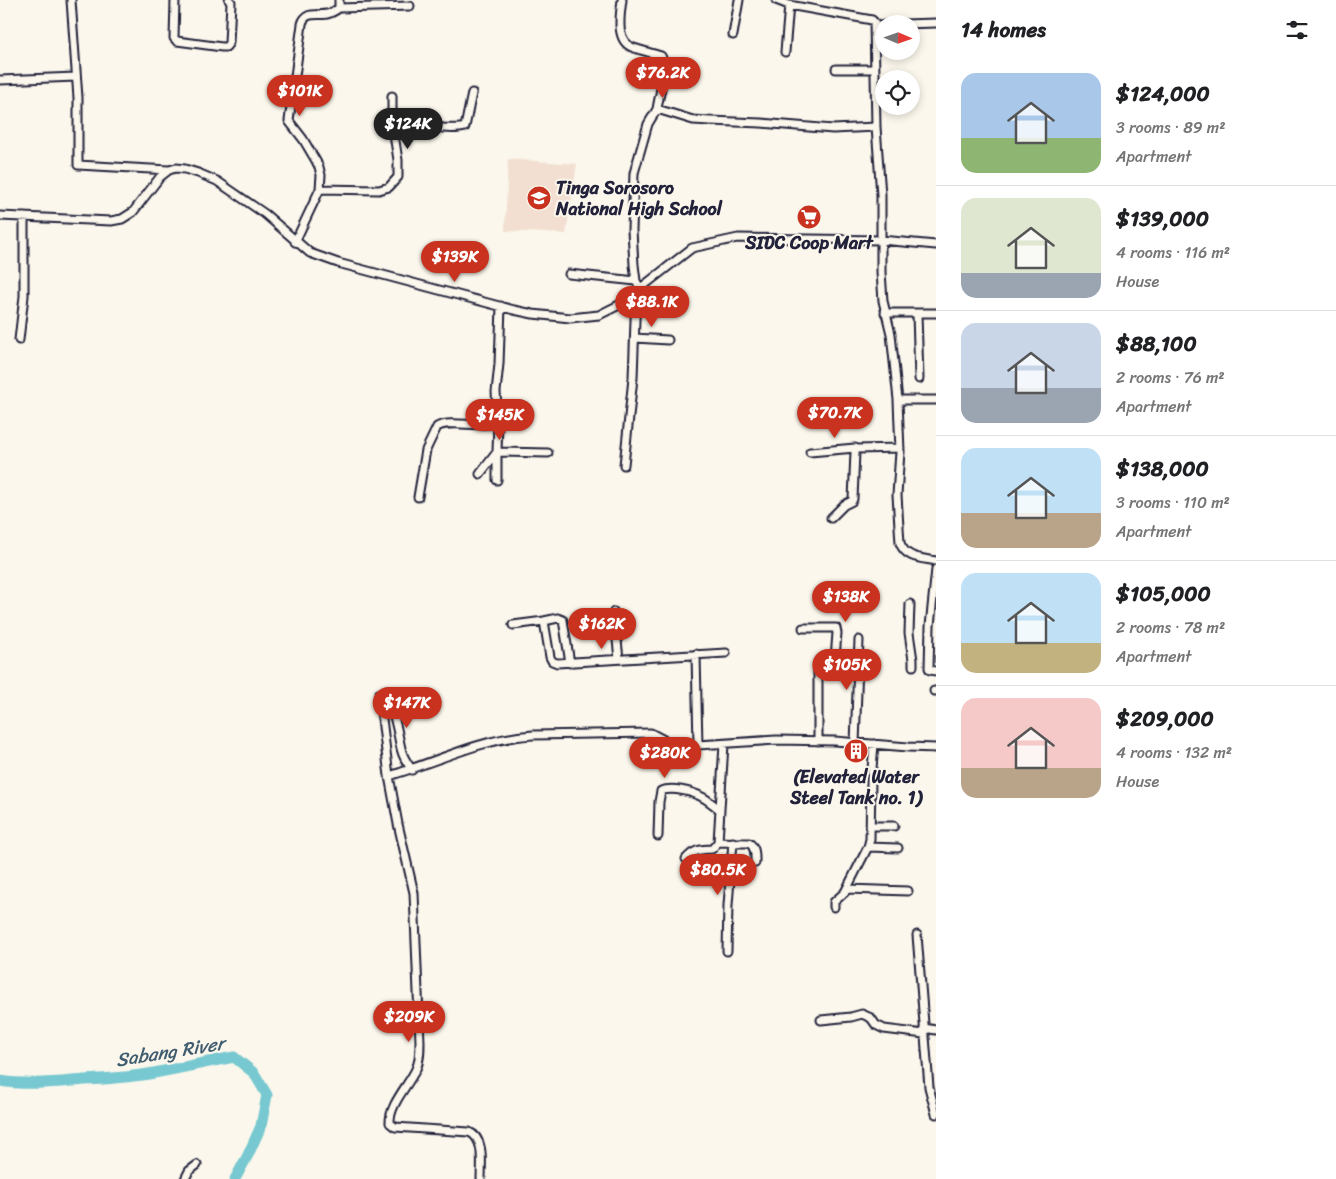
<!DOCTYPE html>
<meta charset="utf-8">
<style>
:root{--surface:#fff;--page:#f6f6f6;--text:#202124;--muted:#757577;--line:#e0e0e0;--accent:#c8321e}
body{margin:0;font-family:Sriracha,sans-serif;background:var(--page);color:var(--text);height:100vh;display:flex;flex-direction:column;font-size:19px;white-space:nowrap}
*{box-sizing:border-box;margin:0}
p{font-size:16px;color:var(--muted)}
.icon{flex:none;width:28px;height:28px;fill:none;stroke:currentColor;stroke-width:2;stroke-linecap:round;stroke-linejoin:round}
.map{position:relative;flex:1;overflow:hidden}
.details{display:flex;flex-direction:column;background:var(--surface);width:400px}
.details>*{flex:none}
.needle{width:32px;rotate:92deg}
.tools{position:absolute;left:875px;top:15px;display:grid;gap:10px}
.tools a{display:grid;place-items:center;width:45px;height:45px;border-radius:50%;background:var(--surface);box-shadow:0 2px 8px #0003;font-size:25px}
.price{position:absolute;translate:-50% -42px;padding:0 11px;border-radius:18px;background:var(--accent);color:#fff;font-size:16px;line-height:32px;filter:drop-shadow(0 1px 2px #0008)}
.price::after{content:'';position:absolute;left:50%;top:30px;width:15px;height:11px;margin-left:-8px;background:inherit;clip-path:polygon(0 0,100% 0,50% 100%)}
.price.on{background:#222;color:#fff}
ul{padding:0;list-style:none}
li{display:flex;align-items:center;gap:15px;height:125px;padding:0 25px}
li+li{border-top:1px solid var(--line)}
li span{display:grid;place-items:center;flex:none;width:140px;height:100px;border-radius:15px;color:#555}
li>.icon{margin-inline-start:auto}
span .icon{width:60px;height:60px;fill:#fffc;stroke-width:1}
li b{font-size:21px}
h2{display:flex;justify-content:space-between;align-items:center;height:60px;padding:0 25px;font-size:21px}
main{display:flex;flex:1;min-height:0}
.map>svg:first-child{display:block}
.built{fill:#f2dfd1}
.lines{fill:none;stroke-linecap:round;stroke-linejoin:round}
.river{stroke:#77c8d0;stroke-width:11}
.minor-casing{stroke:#22223b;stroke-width:11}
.minor{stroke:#fbf7ec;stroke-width:7}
.labels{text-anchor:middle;stroke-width:4;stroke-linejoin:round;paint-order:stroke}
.poi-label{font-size:18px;font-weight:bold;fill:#22223b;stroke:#fbf7ec}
.water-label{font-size:19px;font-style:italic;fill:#405c6f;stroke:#fbf7ec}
</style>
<main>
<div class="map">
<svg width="936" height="1179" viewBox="0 0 936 1179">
<rect width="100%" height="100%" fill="#fbf7ec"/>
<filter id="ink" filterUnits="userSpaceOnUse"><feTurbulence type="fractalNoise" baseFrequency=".02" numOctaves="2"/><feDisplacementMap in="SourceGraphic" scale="10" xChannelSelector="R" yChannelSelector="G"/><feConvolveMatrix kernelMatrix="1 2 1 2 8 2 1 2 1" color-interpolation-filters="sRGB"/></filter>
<g filter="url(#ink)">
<path class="built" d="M 508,159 L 577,164 L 566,234 L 505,231 Z"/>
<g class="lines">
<path class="river" d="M 0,1081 C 24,1085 49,1083 73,1081 C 100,1079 128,1078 154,1073 C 181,1068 207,1062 234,1057 L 254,1073 L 267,1095 L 261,1126 L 248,1155 L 235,1179"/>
<defs>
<path id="minor" d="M 71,0 L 78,98 L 78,165 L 169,170
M 175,0 L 174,38 L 177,41 L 222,47 L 226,47 L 229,43 L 231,2 L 229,0
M 622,0 C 620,16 615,42 634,48 C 643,51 652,53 661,56 C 668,67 659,95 657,109
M 776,0 L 789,5 L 872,20 L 874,22 L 876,127 L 881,195 L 881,272 L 883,301 L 891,334 L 898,400 L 900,452 L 897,495 L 900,543 C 906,559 922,558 936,561
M 339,8 L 410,6
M 903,24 L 936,23
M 875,27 L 884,25
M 733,35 L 739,0
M 785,52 L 789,5
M 836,69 L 874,69
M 0,80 L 76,77
M 392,96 L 392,122
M 320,189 L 379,190 L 389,187 L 398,177 L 398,160 L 392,122 C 410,123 450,132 465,127 L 472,93
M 0,216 L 111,221 L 122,219 L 133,212 L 160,177 L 169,170 L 176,168 L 185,169 L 198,173 L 217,181 L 265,214 L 310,253 L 338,263 L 514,310 L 533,314 L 570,318 L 599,315 L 619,305 L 692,248 L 738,238 L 881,240 L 936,245
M 295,242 L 320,189 L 321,175 L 319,167 L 316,161 L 303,139 L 289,121 L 302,24 C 305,11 317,16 327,14 C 332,13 335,11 339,8 L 339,0
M 569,274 L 636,281
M 640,288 L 636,281 L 634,265 L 632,230 L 634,173 L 648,124 L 657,109 L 693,120 L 710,121 L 761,123 L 833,129 L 876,127
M 885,313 L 936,313
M 917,313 L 919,379
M 635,338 L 668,340
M 19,340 L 24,296 L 24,217
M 898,400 L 936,400
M 810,452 L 855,448 L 857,449
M 624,465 L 633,378 L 636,292
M 480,474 L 497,452 L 498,422 L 496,392 L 499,364 L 501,306
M 497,480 L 497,452 L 548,453
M 418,497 L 426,450 L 437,427 C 450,419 479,429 498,422
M 831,518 L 844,505 L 852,501 L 853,499 L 855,452 L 857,449 L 900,448
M 936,569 L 930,626 L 929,668 L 930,670 L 936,671
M 910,604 L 909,633 L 913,660 L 913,666
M 614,612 L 619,659
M 544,621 L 558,618 L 563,620 L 570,663
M 513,625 L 544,621 L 550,657 L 552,661 L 557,663 L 726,653
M 803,628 L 836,628 L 837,633 L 835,659 L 837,663 L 842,666 L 858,666
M 696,654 L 698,746
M 934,691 L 936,691
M 818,741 L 818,672
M 855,743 L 859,640
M 389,776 L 379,694 C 396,702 397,736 402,752 C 404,759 408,764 412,770
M 871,826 L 894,826
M 658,836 L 659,802 L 661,791 C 672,787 691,791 702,797 C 708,800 714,805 719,809
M 718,842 L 749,843 C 756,847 755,856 755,863
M 868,847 L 898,848
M 686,859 C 695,849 700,850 712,849 L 718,842 L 724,744
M 847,889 L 908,891
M 834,907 L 834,902 L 845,892 L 868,847 L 870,839 L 871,781 L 874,744
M 917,935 L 929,1087 L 936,1114
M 727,951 L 728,905 L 733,842
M 821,1020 L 851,1017 L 862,1014 L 871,1018 L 876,1025 L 884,1029 L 924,1034
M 924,1028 L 936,1030
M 185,1179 L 189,1171 L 197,1165
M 481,1179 C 481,1164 485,1138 469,1132 L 395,1127 L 390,1123 C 389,1105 408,1086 416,1069 C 420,1061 420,1051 420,1042 L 414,893 L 398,824 L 389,776 C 436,762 483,738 533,735 L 651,733 L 672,744 L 682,746 L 776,740 L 835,741 L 908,747 L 936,748"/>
</defs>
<use href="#minor" class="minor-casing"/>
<use href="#minor" class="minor"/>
</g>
</g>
<defs>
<symbol id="school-disc" viewBox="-11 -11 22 22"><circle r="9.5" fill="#c8321e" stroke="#fbf7ec"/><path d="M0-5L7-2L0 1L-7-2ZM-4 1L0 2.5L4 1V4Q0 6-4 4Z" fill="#fff"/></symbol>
<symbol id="supermarket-disc" viewBox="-11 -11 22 22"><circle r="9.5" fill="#c8321e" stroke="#fbf7ec"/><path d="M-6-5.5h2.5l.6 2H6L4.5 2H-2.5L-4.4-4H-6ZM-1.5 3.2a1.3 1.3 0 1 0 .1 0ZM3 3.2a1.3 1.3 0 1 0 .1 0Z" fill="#fff"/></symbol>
<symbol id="building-disc" viewBox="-11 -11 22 22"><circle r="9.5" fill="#c8321e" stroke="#fbf7ec"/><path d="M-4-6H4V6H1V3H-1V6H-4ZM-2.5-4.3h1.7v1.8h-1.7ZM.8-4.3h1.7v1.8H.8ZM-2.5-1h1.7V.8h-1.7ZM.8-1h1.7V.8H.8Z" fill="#fff"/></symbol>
</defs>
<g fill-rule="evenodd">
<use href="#school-disc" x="525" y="184" width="28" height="28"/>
<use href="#supermarket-disc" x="795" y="203" width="28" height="28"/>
<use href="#building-disc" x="842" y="737" width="28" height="28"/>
</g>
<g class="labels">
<g class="poi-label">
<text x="556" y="194" text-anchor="start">Tinga Sorosoro<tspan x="556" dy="21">National High School</tspan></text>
<text x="809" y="249">SIDC Coop Mart</text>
<text x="856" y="783">(Elevated Water<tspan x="856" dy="21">Steel Tank no. 1)</tspan></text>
</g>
<g class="water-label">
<text transform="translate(170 1051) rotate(-9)" y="7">Sabang River</text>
</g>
</g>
</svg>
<div class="tools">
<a><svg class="needle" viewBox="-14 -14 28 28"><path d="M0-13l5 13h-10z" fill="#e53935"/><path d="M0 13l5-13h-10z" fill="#757577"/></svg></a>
<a><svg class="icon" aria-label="locate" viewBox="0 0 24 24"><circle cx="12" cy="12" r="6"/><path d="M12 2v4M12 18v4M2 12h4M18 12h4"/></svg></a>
</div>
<b class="price" style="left:663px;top:99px">$76.2K</b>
<b class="price" style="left:300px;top:117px">$101K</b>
<b class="price on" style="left:408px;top:150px">$124K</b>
<b class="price" style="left:455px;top:283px">$139K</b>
<b class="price" style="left:652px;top:328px">$88.1K</b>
<b class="price" style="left:835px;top:439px">$70.7K</b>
<b class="price" style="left:500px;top:441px">$145K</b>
<b class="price" style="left:846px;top:623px">$138K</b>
<b class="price" style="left:602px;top:650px">$162K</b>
<b class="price" style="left:847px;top:691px">$105K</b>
<b class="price" style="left:407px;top:729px">$147K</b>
<b class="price" style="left:665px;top:779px">$280K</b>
<b class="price" style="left:718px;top:896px">$80.5K</b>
<b class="price" style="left:409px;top:1043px">$209K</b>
</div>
<section class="details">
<h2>14 homes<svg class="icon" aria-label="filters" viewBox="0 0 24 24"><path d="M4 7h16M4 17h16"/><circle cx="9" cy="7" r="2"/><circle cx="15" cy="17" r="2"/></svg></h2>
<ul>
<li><span style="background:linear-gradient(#a9c7e8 65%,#8fb573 0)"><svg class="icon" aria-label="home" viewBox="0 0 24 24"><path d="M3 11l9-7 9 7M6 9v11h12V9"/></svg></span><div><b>$124,000</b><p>3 rooms · 89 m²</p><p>Apartment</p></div></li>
<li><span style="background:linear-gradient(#dfe7d0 75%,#9aa5b1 0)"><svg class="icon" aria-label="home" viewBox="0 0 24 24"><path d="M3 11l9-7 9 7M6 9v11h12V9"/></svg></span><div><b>$139,000</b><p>4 rooms · 116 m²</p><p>House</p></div></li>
<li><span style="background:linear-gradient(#c9d6e8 65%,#9aa5b1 0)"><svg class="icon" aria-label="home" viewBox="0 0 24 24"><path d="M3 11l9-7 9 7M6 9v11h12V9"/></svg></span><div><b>$88,100</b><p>2 rooms · 76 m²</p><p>Apartment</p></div></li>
<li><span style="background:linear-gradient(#bfe0f5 65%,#b9a48a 0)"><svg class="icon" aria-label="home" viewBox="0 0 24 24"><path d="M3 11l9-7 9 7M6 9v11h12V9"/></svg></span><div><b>$138,000</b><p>3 rooms · 110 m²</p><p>Apartment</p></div></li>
<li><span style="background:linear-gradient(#bfe0f5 70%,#c2b280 0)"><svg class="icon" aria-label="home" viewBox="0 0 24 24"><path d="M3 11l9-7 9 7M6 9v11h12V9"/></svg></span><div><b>$105,000</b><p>2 rooms · 78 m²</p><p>Apartment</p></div></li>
<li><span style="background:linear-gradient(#f6c9c9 70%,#b9a48a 0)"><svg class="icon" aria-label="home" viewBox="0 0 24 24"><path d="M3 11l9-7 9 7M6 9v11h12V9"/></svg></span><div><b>$209,000</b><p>4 rooms · 132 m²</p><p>House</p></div></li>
</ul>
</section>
</main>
